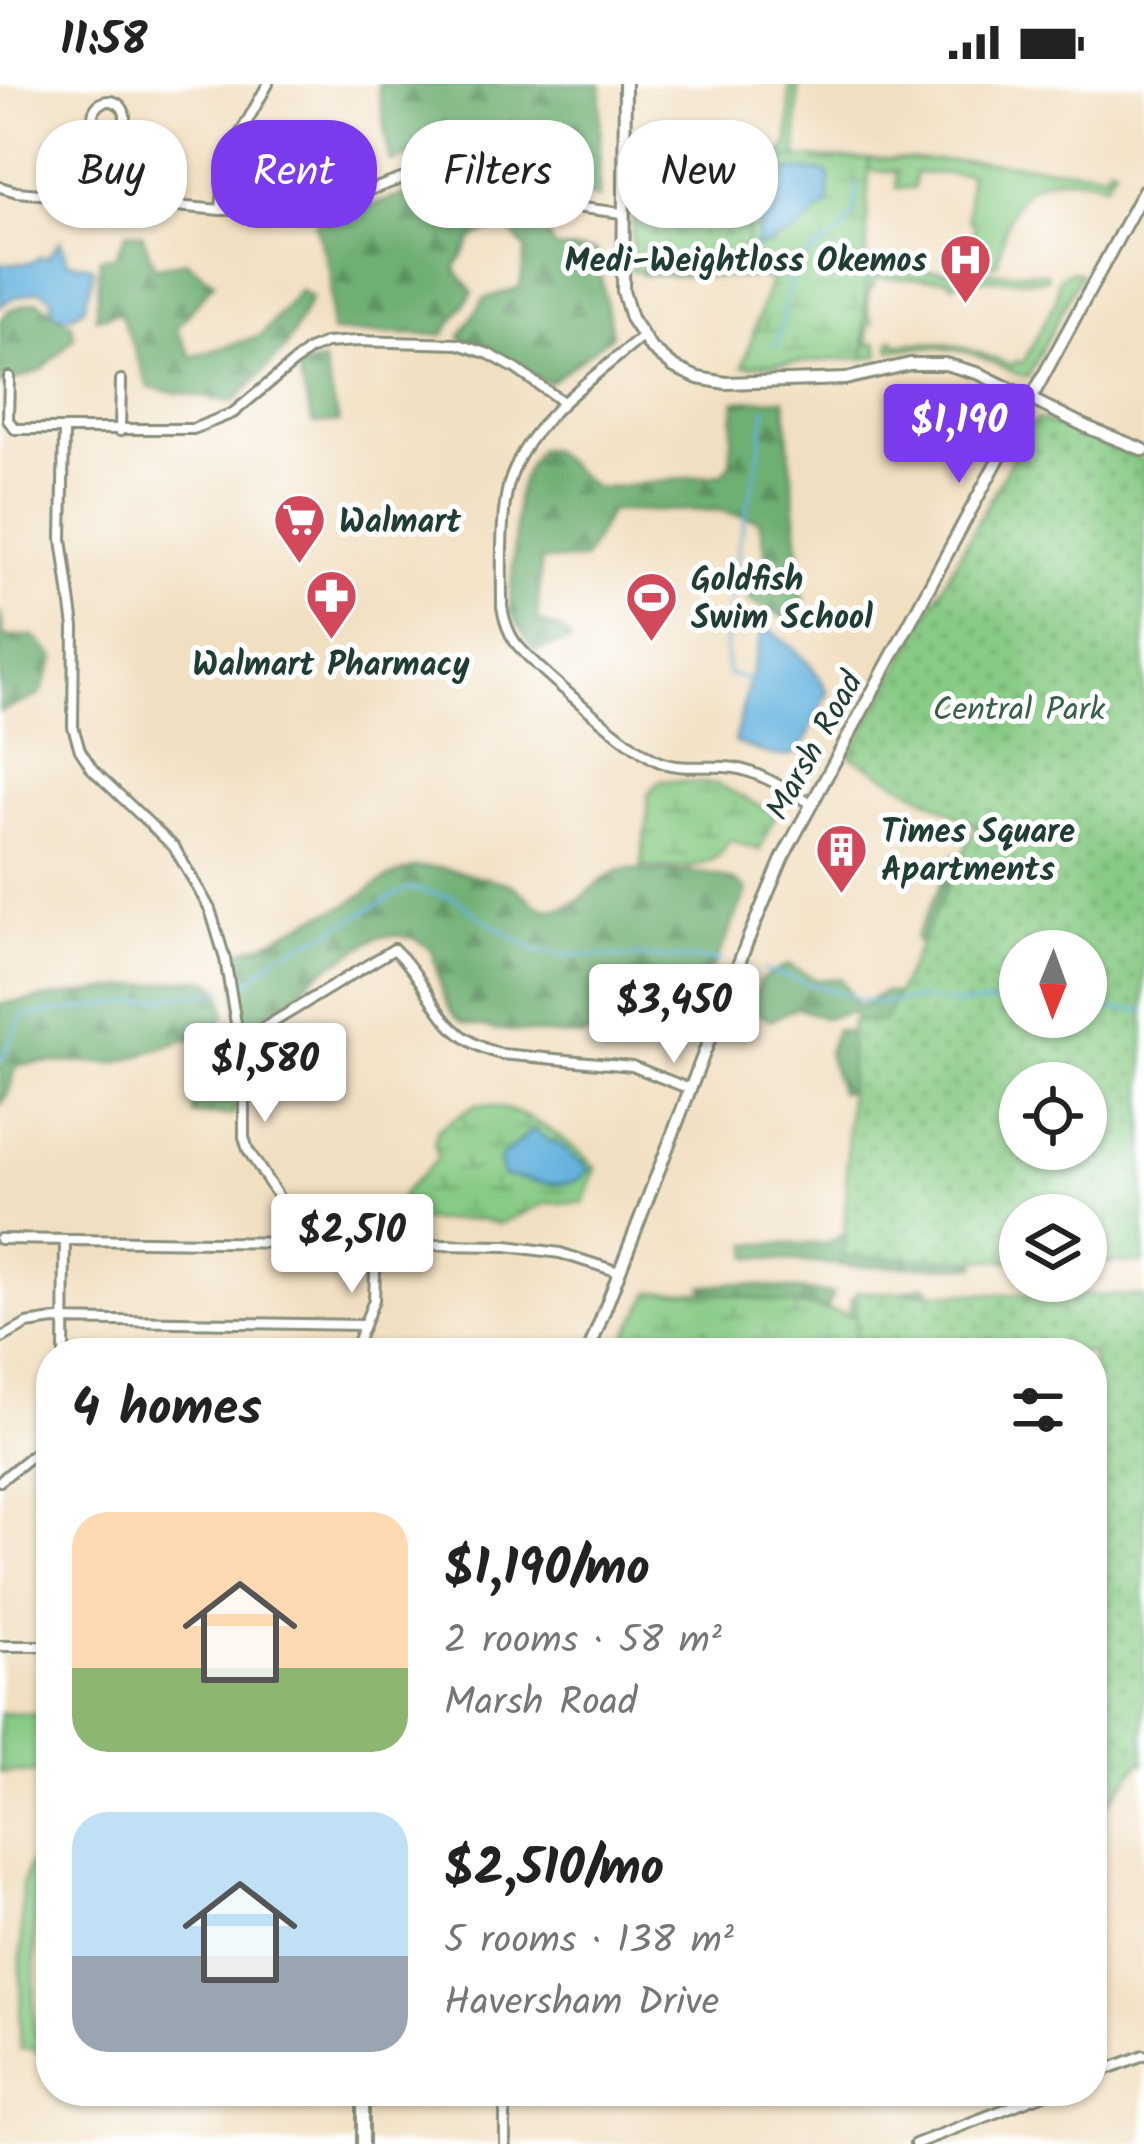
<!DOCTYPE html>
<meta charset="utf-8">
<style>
:root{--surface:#fff;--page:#f2f2f2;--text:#222;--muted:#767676;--accent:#7c3aed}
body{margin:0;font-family:Kalam,sans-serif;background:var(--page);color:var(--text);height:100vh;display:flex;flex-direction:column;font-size:45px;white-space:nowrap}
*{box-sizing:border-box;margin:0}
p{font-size:39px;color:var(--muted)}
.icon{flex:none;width:66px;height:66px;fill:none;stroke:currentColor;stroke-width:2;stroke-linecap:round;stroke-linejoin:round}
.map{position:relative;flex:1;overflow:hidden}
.side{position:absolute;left:36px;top:1254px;width:1071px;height:768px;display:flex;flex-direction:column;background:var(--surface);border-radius:48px;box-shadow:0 3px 9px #0004}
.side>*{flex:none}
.banner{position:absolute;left:36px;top:36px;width:1074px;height:108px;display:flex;gap:24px}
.needle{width:78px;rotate:181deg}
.fabs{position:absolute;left:999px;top:846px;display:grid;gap:24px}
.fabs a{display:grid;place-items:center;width:108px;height:108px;border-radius:50%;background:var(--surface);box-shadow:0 3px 9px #0004;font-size:60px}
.price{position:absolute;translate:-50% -102px;padding:0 27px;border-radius:12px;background:#fff;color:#222;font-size:39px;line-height:78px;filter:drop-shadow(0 3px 6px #0008)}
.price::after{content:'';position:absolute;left:50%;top:72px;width:36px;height:27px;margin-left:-18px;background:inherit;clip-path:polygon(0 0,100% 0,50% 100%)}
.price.selected{background:var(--accent);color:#fff}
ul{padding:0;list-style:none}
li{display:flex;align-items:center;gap:36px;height:300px;padding:0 36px}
li span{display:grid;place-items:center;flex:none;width:336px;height:240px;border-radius:36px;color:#555}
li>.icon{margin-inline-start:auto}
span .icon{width:144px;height:144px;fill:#fffc;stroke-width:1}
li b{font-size:51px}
h2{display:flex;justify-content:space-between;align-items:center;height:144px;padding:0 36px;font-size:51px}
.chip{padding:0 42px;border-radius:48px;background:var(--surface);box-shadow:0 3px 9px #0004;font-size:42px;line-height:108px}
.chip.selected{background:var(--accent);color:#fff}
.status{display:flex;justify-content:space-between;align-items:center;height:84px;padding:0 60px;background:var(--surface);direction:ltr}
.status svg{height:33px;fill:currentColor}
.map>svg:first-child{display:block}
.grass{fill:#88cb85;stroke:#54845c;stroke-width:3}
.forest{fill:url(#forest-firs);stroke:#467653;stroke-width:3}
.wetland{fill:url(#wetland-marsh);stroke:#54845c;stroke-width:3;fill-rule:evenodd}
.park{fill:url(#park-dots);stroke:#54845c;stroke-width:3;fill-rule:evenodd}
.water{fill:#65b2de;stroke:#427889;stroke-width:3}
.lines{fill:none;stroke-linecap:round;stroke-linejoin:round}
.stream{stroke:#65b2de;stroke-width:3}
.street-casing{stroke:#888e7a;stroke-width:14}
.secondary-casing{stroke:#888e7a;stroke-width:16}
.street{stroke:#fff;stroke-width:8}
.secondary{stroke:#fff;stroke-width:10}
.labels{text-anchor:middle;stroke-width:10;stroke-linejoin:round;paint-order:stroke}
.poi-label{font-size:33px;font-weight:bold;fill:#1f3d34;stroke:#fff;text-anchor:start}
.park-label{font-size:33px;fill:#396048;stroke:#fff}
.street-label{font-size:33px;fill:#1f3d34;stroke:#fff}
</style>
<div class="status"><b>11:58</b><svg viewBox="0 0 49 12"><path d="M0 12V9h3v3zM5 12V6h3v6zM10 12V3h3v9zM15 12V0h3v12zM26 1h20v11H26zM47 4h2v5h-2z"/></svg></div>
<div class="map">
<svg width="1144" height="2060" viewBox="0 0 1144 2060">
<defs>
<pattern id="forest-firs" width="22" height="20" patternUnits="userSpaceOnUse" patternTransform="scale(3)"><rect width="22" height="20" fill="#6eaf72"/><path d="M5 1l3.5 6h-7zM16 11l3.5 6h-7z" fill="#5a905e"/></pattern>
<pattern id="wetland-marsh" width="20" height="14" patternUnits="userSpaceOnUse" patternTransform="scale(3)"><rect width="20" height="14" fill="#88cb85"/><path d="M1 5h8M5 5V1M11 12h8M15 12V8" fill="none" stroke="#6fa66e"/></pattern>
<pattern id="park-dots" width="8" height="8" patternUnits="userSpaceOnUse" patternTransform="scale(3)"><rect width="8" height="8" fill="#88cb85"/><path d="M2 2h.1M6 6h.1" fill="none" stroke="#6fa66e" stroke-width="1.8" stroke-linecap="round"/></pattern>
</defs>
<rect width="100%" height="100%" fill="#fff"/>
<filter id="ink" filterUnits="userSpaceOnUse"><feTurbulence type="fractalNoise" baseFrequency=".00833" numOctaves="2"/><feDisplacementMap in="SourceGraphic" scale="24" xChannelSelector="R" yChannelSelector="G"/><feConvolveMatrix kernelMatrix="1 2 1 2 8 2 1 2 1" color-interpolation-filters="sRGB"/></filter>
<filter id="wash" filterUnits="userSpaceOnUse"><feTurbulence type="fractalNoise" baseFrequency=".004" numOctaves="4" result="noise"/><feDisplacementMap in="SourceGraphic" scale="48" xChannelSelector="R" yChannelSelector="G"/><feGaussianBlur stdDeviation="2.7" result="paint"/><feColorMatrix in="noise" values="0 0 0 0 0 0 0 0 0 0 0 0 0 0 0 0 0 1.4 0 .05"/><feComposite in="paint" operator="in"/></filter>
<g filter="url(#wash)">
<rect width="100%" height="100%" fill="#f1dfc1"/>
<path class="grass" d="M 789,0 L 798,0 L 797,74 L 766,79 L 701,65 L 640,63 L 640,53 L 643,52 L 700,54 L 765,74 C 773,73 779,74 785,66 C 792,55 789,15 789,0 Z
M 869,75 L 977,77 L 1107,88 L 1109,81 L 1115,84 L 1105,100 C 1088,94 1077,93 1059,94 C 1013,97 1004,140 998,178 L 994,181 L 979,180 L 974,173 L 974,140 L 968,135 L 969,90 L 915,89 L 914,104 L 897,104 L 897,87 L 868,87 Z
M 866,185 L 1044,189 L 1048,191 L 1045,196 L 961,195 L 953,201 L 948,195 L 875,194 L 874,202 L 868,208 L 868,231 L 873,238 L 868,243 L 868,260 L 877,259 L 880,271 L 864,275 Z
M 1071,187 L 1081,189 L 1028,293 C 1011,290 997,279 981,273 C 951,261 922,261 891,267 L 890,258 L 894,255 L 897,261 C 940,254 974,264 1011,282 L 1016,277 L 1023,279 L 1056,216 L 1059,193 Z
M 0,1629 L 51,1631 L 51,1690 L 0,1688 Z
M 51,1764 L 51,1776 L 39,1786 L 35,1795 L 34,1946 L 42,1959 L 51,1966 L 51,1977 L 33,1965 L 20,1965 L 22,1801 L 30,1780 Z"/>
<path class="forest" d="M 378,0 L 601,0 L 599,115 L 448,64 L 390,78 Z
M 454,95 L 534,125 L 554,164 L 596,167 L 612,251 L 549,299 L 460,253 L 484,215 L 520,203 L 526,165 L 504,140 L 473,154 L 455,185 L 473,208 L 443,251 L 331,248 L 330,187 L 315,139 Z
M 127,148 L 142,150 L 155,184 L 185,177 L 214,198 L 176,245 L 192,273 L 261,252 L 300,206 L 311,214 L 285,265 L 234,318 L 149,304 L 120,228 L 96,234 L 100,174 L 115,172 Z
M 38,217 L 72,241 L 74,254 L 42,286 L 0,301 L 0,238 L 9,226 Z
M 323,278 L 339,338 L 313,340 L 297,282 Z
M 785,315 L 806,544 L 748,516 L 767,475 L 759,436 L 717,426 L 610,427 L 584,476 L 541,476 L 537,537 L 563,547 L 571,557 L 534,567 L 510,527 L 517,412 L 526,385 L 539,365 L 549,365 L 593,403 L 600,405 L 722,390 L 730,381 L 735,317 Z
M 0,527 L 4,553 L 34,552 L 55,574 L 40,611 L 0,628 Z
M 955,770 L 1022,775 L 1020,933 L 1086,933 L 1125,1003 L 1008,982 L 977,1182 L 851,1182 L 750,1173 L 749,1160 L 826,1160 L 848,1148 L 858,1009 L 839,1008 L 828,968 L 836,946 L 861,950 L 852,928 L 823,934 L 797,923 L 771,936 L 751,925 L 760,896 L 788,881 L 817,896 L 840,894 L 859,923 L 883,908 L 924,913 L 953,894 L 915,855 Z
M 415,783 L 442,784 L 507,799 C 524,805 533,826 554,825 C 583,823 593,797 618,787 C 630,782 642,788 655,788 C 684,789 722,785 746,805 L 746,810 L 713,884 L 694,893 L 681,903 C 679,917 683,923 695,930 L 694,936 L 690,938 L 664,931 L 634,928 L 581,953 L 493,945 C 483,940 473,942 463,938 C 444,931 437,885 432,865 L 414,854 L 394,851 L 378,853 L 315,891 L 292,915 L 247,941 L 239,928 L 235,876 L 239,867 L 261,861 L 316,833 L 347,821 L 389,793 Z
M 191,895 C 219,895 222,903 225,930 L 215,949 L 185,956 L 116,979 L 44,978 L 18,981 C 8,995 15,1005 0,1021 L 0,920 Z
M 733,1199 L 833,1210 L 820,1240 L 827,1254 L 846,1246 L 852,1213 L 880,1215 L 926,1201 L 945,1225 L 937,1250 L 957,1269 L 912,1269 L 924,1256 L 899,1243 L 881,1269 L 801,1269 L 736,1232 L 703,1203 Z"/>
<path class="wetland" d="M 643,63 L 701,65 L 766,79 L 776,79 L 785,74 L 869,75 L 864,274 L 743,282 L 771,194 L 641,191 ZM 791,86 L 826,88 L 796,148 L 756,164 L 763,127 L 765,92 L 780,91 Z
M 662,697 L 717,700 L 776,730 L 760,766 L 732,757 L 728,758 C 715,789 671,786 642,783 C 643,765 643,760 647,742 C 651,721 639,710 662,697 Z
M 476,1021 C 521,1021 565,1053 596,1084 L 584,1119 L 547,1119 L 499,1140 L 480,1135 L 432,1137 L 411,1135 L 397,1128 L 403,1109 L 438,1074 L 434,1058 L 438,1045 Z
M 651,1208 L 714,1208 L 1092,1269 L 619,1269 L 618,1265 Z"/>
<path class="park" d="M 633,82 L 749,87 L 746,190 L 632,187 Z
M 1039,335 L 1144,376 L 1144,1179 L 1086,1178 L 1086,1131 L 1020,1131 L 1020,1177 L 844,1173 L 851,938 L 884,937 L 976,742 L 850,672 L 1031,340 ZM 1020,867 L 1086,867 L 1086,933 L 1020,933 ZM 1020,999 L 1086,999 L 1086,1065 L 1020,1065 Z
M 195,985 L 235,986 L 234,1031 L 194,1030 Z
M 856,1208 L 1144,1212 L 1144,1679 L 1139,1680 L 1092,1741 L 1092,1269 L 855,1269 Z"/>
<path class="water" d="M 790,86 L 826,88 L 830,93 L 828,120 L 796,148 L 755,165 L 763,127 L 761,96 L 765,92 L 780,91 Z
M 60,157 L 68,178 L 89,181 L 94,186 L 84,224 L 70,232 L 57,231 L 52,227 L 52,214 L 40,206 C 25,213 12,210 0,223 L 0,180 L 31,179 L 39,173 L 48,173 Z
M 768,545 C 792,560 816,583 828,609 C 795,672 810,687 734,658 L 762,548 Z
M 537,1047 L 547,1056 L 559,1060 L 589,1085 C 572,1113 530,1094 503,1092 L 499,1075 L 530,1048 Z"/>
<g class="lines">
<path class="stream" d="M 776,263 L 790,200 L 787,189 C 817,160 864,150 856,100
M 750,597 L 728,590 C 721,557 730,525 735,492 C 736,481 739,475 738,464 L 757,382 L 766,324
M 763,886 L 863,916 L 885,919 L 920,915 L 960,921 L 1001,918 L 1020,922
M 234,904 L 250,897 L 275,873 L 331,847 L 408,804 L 455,814 L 479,832 L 536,867 L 573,871 L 721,876
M 1086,925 L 1144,926
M 0,979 L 23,932 L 225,906"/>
</g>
</g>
<g filter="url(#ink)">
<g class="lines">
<defs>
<path id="street" d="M93 33a16 16 0 1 1 32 0a16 16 0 1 1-32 0Z
M 0,103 L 17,108 L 221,126 L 299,126 L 322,123 L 432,84 L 448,82 L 468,85 L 582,124 L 622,129
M 102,116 L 107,49
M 221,126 L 226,75 L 268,0
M 642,253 C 594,294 525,337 508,403 C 500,436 502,488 502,523 C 504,535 508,548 515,558 C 533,581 635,669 660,678 C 684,687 710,680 735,684 C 762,689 788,707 812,720
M 9,293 L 8,336 L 15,345 L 193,345 L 233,329 L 309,266 L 326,259 L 357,257 L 459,260 L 489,270 L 516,285 L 563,318
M 64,347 L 62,455 L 74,543 L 73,643 L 80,666 L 93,686 L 174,763 L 210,825 L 225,875 L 244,986 L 244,1053 L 248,1066 L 288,1128 L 289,1159
M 120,347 L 121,296
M 239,956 L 247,954 L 394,865 C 436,904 434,952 501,970 L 632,982 L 690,1005
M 0,1155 L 507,1162 L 560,1169 L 619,1188
M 0,1255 L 27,1240 L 54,1236 L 364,1241
M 64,1269 L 65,1156
M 353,1269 L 374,1216 L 376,1160
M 0,1397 L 51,1356
M 0,1562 L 51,1562
M 1092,1991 L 1144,1971
M 505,2007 L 505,2060
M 915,2060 L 1052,2007"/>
<path id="secondary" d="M 625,0 L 623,207 L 631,234 L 650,263 L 674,283 L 698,294 L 726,299 L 845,295 L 910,280 L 945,280 L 980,290 L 1089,344 L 1144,366
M 588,1269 L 749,853 L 783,773 L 1144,106
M 363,2060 L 363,2007"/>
</defs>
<use href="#street" class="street-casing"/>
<use href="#secondary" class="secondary-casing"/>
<use href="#street" class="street"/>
<use href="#secondary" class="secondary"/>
</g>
</g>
<defs>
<symbol id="hospital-pin" viewBox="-11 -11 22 30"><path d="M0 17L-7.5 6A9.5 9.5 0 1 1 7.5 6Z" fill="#d1495b" stroke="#fff"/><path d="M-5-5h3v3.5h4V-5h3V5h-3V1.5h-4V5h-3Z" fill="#fff"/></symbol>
<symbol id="supermarket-pin" viewBox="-11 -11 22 30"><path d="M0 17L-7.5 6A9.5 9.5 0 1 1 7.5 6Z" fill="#d1495b" stroke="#fff"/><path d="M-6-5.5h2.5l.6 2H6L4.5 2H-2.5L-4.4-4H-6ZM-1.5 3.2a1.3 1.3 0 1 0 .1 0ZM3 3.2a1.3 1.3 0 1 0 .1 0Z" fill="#fff"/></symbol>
<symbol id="pharmacy-pin" viewBox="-11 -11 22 30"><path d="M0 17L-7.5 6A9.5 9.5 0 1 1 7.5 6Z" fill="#d1495b" stroke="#fff"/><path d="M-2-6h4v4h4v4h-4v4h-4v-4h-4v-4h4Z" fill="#fff"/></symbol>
<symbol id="stadium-pin" viewBox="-11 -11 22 30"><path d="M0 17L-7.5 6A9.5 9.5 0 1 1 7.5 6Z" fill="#d1495b" stroke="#fff"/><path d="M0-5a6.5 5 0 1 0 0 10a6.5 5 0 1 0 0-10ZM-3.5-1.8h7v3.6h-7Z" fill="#fff"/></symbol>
<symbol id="building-pin" viewBox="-11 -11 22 30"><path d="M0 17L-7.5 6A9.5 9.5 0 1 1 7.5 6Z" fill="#d1495b" stroke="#fff"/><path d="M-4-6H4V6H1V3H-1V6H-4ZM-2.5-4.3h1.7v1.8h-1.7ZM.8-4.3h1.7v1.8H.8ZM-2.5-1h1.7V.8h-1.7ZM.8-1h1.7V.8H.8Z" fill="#fff"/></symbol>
</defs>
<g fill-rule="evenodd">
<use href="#hospital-pin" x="936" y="146" width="59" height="81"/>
<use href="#supermarket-pin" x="270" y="406" width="59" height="81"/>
<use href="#pharmacy-pin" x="302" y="482" width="59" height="81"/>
<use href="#stadium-pin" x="622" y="484" width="59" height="81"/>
<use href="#building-pin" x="812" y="736" width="59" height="81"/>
</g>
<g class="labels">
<g class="poi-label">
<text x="927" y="187" text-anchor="end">Medi-Weightloss Okemos</text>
<text x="339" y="448">Walmart</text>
<text x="691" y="506">Goldfish<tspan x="691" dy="38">Swim School</tspan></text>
<text x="331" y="591" text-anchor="middle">Walmart Pharmacy</text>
<text x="881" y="758">Times Square<tspan x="881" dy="38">Apartments</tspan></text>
</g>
<g class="park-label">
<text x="1019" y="636">Central Park</text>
</g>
<g class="street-label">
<text transform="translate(813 661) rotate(-61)" y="12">Marsh Road</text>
</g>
</g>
</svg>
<div class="fabs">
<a><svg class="needle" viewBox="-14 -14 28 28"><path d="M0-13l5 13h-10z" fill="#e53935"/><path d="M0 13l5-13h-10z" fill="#767676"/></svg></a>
<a><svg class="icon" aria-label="locate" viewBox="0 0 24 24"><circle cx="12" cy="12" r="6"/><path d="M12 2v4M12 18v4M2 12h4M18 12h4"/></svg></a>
<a><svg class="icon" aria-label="layers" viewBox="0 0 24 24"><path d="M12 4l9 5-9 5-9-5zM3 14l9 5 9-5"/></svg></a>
</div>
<b class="price selected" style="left:959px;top:402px">$1,190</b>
<b class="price" style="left:674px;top:982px">$3,450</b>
<b class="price" style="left:265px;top:1041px">$1,580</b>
<b class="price" style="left:352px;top:1212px">$2,510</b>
<div class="banner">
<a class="chip">Buy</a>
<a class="chip selected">Rent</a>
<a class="chip">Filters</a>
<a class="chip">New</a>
</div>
<section class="side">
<h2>4 homes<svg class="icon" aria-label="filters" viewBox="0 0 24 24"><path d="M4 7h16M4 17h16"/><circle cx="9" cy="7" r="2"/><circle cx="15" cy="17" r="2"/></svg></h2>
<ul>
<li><span style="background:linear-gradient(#ffd9b3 65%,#8fb573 0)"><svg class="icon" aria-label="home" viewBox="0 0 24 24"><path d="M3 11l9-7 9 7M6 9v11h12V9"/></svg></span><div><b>$1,190/mo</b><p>2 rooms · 58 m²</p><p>Marsh Road</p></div></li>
<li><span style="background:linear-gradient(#bfe0f5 60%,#9aa5b1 0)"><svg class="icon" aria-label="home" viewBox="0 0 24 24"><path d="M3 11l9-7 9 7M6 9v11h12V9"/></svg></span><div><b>$2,510/mo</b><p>5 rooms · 138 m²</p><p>Haversham Drive</p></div></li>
</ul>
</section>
</div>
